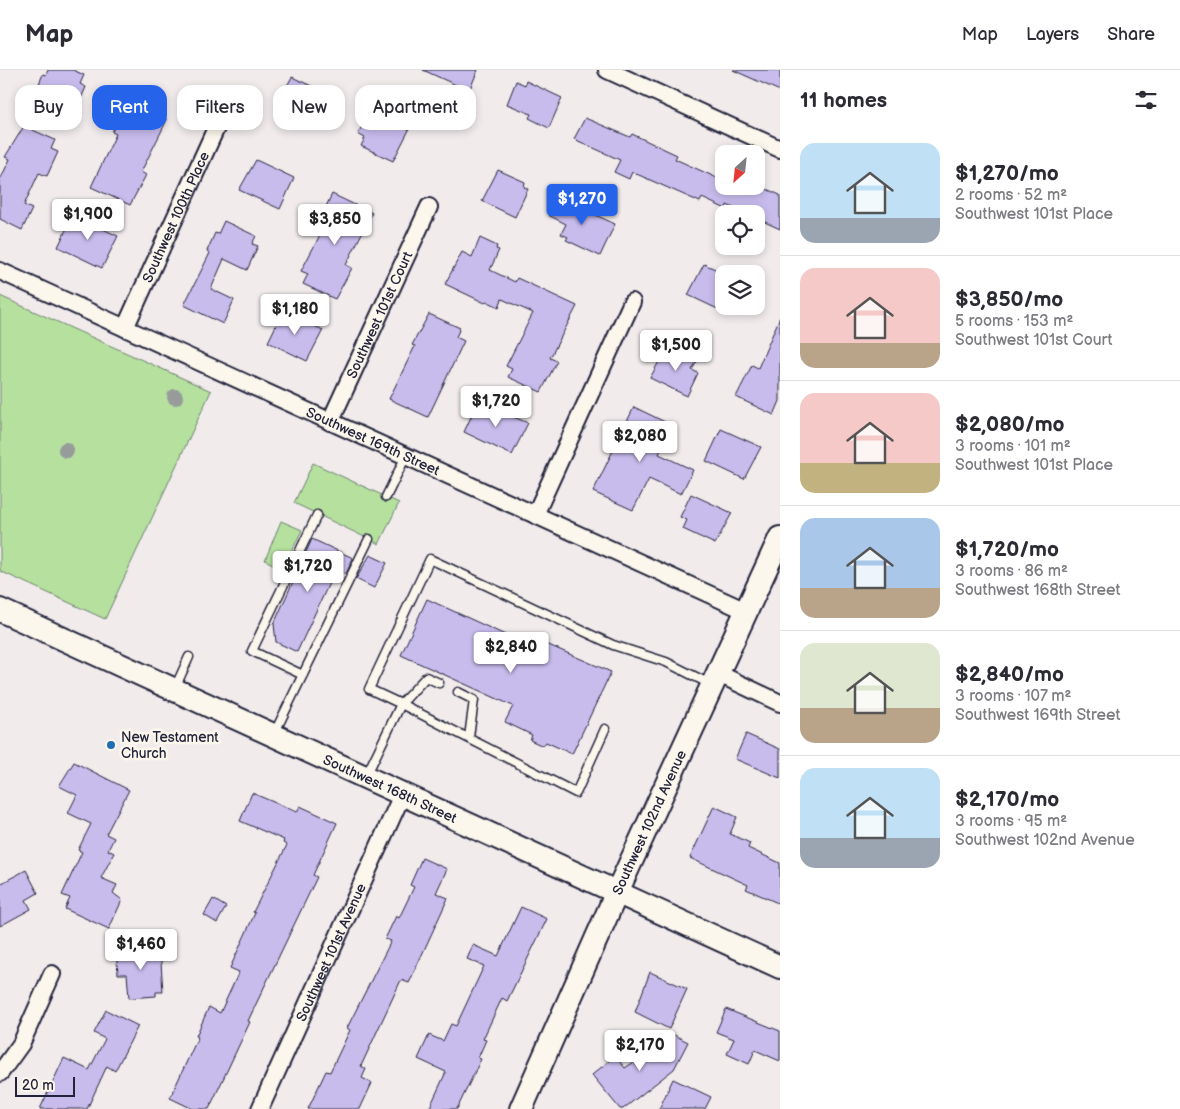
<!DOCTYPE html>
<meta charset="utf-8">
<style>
:root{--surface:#fff;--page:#f2f2f3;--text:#2b2b33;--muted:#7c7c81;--line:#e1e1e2;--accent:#2563eb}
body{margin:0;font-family:"Balsamiq Sans",sans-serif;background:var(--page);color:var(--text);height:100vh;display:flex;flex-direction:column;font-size:19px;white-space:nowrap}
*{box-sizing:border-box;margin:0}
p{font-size:16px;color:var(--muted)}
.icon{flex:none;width:28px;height:28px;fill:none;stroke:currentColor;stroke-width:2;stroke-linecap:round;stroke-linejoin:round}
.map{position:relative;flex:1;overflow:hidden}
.panel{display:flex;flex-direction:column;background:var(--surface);width:400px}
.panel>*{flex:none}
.guide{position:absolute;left:15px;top:15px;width:475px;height:45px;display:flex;gap:10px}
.needle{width:32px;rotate:207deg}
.buttons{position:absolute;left:715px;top:75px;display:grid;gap:10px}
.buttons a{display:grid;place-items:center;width:50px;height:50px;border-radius:10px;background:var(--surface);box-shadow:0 2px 8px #0003;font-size:25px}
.scale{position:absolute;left:15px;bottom:12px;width:60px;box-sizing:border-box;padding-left:5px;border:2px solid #22223b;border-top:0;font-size:14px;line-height:18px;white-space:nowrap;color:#22223b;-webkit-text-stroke:4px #fbf7ec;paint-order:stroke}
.price{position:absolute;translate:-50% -42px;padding:0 11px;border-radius:5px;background:#fff;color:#222;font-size:16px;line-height:32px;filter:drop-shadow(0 1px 2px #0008)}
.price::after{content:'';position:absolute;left:50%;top:30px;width:15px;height:11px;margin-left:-8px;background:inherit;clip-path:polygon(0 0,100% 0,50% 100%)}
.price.active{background:var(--accent);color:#fff}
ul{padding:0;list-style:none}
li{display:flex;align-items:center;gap:15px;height:125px;padding:0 20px}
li+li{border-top:1px solid var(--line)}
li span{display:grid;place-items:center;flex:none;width:140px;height:100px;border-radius:15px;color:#555}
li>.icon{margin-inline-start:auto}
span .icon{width:60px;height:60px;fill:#fffc;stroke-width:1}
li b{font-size:21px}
h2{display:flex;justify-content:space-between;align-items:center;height:60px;padding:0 20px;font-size:21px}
.tag{padding:0 18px;border-radius:15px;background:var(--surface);box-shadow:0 2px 8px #0003;font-size:18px;line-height:45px}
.tag.active{background:var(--accent);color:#fff}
header{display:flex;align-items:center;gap:30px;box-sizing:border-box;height:70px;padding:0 25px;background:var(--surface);border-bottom:1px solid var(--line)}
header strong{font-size:24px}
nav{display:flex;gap:28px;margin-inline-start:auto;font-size:18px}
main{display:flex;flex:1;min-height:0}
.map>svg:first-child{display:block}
.green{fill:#b5e09e;stroke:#6c816c}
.building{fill:#c8bced;stroke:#22223b}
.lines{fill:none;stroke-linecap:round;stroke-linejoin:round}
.lane-casing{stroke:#22223b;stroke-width:11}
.street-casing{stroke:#22223b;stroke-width:20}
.secondary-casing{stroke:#22223b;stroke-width:26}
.lane{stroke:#fbf7ec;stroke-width:8}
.street{stroke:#fbf7ec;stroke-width:16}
.secondary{stroke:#fbf7ec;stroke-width:22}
.tree{fill:#979c9b}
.poi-dot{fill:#1f6fb2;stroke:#fbf7ec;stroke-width:2}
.labels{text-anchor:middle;stroke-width:5;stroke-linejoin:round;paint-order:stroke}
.street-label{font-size:14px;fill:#22223b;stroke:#fbf7ec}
.poi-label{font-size:14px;fill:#22223b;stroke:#fbf7ec;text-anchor:start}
</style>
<header>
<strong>Map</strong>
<nav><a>Map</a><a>Layers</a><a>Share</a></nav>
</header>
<main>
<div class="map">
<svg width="780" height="1039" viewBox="0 0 780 1039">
<rect width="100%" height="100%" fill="#f1ebec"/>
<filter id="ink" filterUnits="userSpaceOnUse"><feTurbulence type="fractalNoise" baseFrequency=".02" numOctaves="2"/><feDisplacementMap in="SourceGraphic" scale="10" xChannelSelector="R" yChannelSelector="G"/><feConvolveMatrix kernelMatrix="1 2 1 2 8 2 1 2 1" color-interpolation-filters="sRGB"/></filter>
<g filter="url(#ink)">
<path class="green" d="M 0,226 L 211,321 L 105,549 L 0,501 Z
M 313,393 L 399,433 L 379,474 L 294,433 Z
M 281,451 L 302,460 L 283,499 L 265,490 Z"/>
<path class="building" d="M 48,0 L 73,0 L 84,5 L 80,14 L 86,17 L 76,40 L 36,21 L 43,4 L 46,5 Z
M 423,0 L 478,0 L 469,21 Z
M 733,0 L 780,0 L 780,21 Z
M 292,7 L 331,25 L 316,56 L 275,37 Z
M 516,11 L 525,15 L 526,11 L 562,28 L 549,58 L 529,48 L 531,44 L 507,34 Z
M 126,31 L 167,50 L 141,102 L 146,105 L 130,135 L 91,117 L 116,64 L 112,62 Z
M 369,41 L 409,60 L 393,91 L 361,76 L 365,68 L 358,64 Z
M 585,48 L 630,67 L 632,64 L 677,85 L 675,89 L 724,111 L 724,116 L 735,116 L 753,124 L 757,115 L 780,125 L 780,159 L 756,148 L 756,144 L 746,144 L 727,135 L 726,139 L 702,128 L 700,132 L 632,102 L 629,109 L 614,102 L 620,90 L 574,69 Z
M 24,56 L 55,70 L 51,79 L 58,82 L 47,106 L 39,103 L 24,135 L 32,139 L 22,160 L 0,149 L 0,110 L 10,89 L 5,87 Z
M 256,90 L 294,108 L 280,139 L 239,120 Z
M 498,100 L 525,112 L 524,117 L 528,119 L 515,147 L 482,131 Z
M 332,124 L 372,143 L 346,195 L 352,198 L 335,229 L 303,214 L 308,204 L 301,201 L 328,150 L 321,147 Z
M 557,127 L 615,154 L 600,186 L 566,170 L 568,167 L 561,164 L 566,154 L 548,145 Z
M 73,145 L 118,166 L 102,198 L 58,177 Z
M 224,151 L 256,166 L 252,174 L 258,176 L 247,200 L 224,189 L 211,219 L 234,230 L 223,254 L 184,235 L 210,183 L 207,181 L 215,163 L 218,164 Z
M 480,168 L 497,176 L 496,179 L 499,180 L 490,200 L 515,212 L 517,208 L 577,236 L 550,288 L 557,291 L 541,322 L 508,307 L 512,299 L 506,296 L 533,243 L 502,229 L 499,237 L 486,231 L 485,233 L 445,214 L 462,182 L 472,187 Z
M 704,194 L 724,203 L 724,242 L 688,225 Z
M 283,241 L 323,260 L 307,291 L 268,272 Z
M 429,244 L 460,258 L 456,267 L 464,271 L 428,347 L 389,329 L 415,276 L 412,275 Z
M 780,247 L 780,331 L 774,345 L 736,327 L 752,295 L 758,298 Z
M 667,277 L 697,291 L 692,300 L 698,303 L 687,326 L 650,308 Z
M 478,332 L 528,353 L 512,385 L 464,362 Z
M 634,337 L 665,352 L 661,361 L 668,365 L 659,384 L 693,400 L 681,424 L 649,409 L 633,440 L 593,422 Z
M 721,359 L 761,377 L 744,409 L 706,391 Z
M 691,424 L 732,443 L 715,474 L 683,459 L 687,450 L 680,447 Z
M 312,469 L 353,488 L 346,504 L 337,500 L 333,510 L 331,509 L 297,582 L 276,572 L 274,554 Z
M 370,485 L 387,493 L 374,518 L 356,509 Z
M 427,529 L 540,581 L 544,573 L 611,602 L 572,684 L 546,672 L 543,676 L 530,670 L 532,665 L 505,652 L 513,636 L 401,585 Z
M 746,664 L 780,679 L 780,708 L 735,689 Z
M 74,692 L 129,720 L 106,764 L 114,768 L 108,780 L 114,783 L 101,808 L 117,815 L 113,823 L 122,830 L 109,859 L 65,839 L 70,828 L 62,825 L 82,782 L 78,780 L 91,754 L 68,743 L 77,725 L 59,716 Z
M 252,723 L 297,742 L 300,736 L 337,753 L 313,805 L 317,807 L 257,932 L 248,951 L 250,952 L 209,1039 L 193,1039 L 170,1028 L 198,967 L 196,966 L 209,937 L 220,943 L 239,902 L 230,898 L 255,843 L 253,842 L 287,775 L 283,773 L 284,770 L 240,751 Z
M 714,736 L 737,747 L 730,764 L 750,773 L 748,778 L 780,793 L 780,834 L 746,819 L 748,815 L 690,788 Z
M 422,788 L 447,799 L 436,823 L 448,828 L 409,913 L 401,910 L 361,996 L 366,999 L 362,1008 L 372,1013 L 360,1039 L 308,1039 L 326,1001 L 330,1002 L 350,960 L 347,958 L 391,871 L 385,869 L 396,846 L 399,848 L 414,817 L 410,815 Z
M 26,800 L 38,823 L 26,830 L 31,839 L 0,856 L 0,814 Z
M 213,829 L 226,837 L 217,853 L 204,845 Z
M 521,837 L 547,849 L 507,931 L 502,928 L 483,969 L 486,970 L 478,988 L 481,989 L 457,1039 L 429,1039 L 446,1002 L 418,989 L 429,965 L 443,971 L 451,954 L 456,956 L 484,896 L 467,889 L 473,875 L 498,886 Z
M 160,877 L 163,922 L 156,922 L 156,926 L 129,928 L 127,904 L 118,904 L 116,880 Z
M 650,902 L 687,919 L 669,959 L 635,942 Z
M 726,939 L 780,961 L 780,991 L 755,980 L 749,994 L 727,984 L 734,969 L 716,962 Z
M 106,940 L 138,956 L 115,1001 L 107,996 L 87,1039 L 40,1039 L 64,988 L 89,1000 L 105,969 L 94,963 Z
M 670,963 L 688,972 L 674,999 L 623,1039 L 620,1039 L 592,1005 L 615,986 L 625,998 L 634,992 L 637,996 Z
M 673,1009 L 711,1027 L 705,1039 L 659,1039 Z"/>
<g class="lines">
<defs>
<path id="lane" d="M 386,427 L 406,386
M 303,605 L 252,581 L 317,445
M 439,613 L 426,607 L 401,634 L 576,723 L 605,659
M 175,618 L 189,587
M 458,622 L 474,630 L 469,667
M 274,664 L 369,469
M 366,706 L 401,634 L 369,619 L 430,489 L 613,575 L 666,592 L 710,614"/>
<g id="street">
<path d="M 607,0 L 780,79"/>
<path id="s1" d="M 0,201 L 746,541"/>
<path id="s2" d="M 125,258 L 226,36"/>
<path id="s3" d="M 330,352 L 429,137"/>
<path d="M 535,445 L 632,232"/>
<path d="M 719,604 L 780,633"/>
<path d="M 0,1003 L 21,974 L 52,904"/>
<path id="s4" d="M 260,1039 L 402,725"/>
</g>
<g id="secondary">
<path id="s5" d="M 0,540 L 780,897"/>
<path id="s6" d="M 521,1039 L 617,822 L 780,468"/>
</g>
</defs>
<use href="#lane" class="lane-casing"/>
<use href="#street" class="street-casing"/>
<use href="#secondary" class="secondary-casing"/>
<use href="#lane" class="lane"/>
<use href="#street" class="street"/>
<use href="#secondary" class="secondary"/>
</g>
<g class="tree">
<circle cx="175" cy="327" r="8"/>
<circle cx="66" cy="380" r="8"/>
</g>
</g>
<circle class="poi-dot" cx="111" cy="675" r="5"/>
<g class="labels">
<g class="street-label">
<text dy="5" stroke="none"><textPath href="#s2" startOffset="122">Southwest 100th Place</textPath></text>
<text dy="5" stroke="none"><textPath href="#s3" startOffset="118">Southwest 101st Court</textPath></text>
<text dy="5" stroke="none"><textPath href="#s1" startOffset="410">Southwest 169th Street</textPath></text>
<text dy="5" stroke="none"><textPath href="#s5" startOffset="429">Southwest 168th Street</textPath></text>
<text dy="5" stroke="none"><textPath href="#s6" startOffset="314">Southwest 102nd Avenue</textPath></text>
<text dy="5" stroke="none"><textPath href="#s4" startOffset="172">Southwest 101st Avenue</textPath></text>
</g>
<g class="poi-label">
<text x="121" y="672">New Testament<tspan x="121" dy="16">Church</tspan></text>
</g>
</g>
</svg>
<div class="buttons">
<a><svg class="needle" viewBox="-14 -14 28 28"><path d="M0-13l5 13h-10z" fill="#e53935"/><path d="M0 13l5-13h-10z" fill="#7c7c81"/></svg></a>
<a><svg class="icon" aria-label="locate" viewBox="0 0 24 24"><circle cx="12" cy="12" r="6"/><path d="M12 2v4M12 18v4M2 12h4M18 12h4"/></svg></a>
<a><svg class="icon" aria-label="layers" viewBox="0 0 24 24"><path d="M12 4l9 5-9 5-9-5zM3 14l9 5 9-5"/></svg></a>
</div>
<div class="scale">20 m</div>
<b class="price active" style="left:582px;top:156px">$1,270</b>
<b class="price" style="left:88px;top:171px">$1,900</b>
<b class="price" style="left:335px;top:176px">$3,850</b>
<b class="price" style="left:295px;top:266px">$1,180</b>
<b class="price" style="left:676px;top:302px">$1,500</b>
<b class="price" style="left:496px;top:358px">$1,720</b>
<b class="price" style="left:640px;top:393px">$2,080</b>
<b class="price" style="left:308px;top:523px">$1,720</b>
<b class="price" style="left:511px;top:604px">$2,840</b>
<b class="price" style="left:141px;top:901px">$1,460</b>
<b class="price" style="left:640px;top:1002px">$2,170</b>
<div class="guide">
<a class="tag">Buy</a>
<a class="tag active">Rent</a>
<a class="tag">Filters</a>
<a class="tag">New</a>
<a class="tag">Apartment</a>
</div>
</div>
<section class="panel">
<h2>11 homes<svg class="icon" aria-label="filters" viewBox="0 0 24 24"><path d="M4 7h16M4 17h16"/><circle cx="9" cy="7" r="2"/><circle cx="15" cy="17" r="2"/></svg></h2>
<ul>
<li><span style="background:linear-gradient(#bfe0f5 75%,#9aa5b1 0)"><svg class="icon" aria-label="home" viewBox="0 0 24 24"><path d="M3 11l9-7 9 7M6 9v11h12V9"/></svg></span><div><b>$1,270/mo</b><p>2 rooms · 52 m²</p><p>Southwest 101st Place</p></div></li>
<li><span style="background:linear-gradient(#f6c9c9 75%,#b9a48a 0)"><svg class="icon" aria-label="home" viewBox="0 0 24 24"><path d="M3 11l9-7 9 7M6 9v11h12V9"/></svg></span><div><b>$3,850/mo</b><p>5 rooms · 153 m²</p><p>Southwest 101st Court</p></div></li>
<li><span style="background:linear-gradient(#f6c9c9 70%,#c2b280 0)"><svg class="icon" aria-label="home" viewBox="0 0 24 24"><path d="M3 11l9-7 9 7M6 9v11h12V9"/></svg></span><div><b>$2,080/mo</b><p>3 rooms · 101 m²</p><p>Southwest 101st Place</p></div></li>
<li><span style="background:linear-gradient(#a9c7e8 70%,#b9a48a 0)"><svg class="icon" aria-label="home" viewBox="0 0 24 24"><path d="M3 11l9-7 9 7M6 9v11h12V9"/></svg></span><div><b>$1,720/mo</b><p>3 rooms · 86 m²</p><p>Southwest 168th Street</p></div></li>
<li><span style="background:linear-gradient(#dfe7d0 65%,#b9a48a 0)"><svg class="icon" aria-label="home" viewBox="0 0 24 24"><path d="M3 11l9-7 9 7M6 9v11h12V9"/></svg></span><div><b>$2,840/mo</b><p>3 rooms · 107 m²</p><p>Southwest 169th Street</p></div></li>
<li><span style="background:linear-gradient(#bfe0f5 70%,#9aa5b1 0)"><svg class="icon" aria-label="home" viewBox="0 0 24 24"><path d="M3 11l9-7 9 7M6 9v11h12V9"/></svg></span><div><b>$2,170/mo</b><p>3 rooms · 95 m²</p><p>Southwest 102nd Avenue</p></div></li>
</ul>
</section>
</main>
